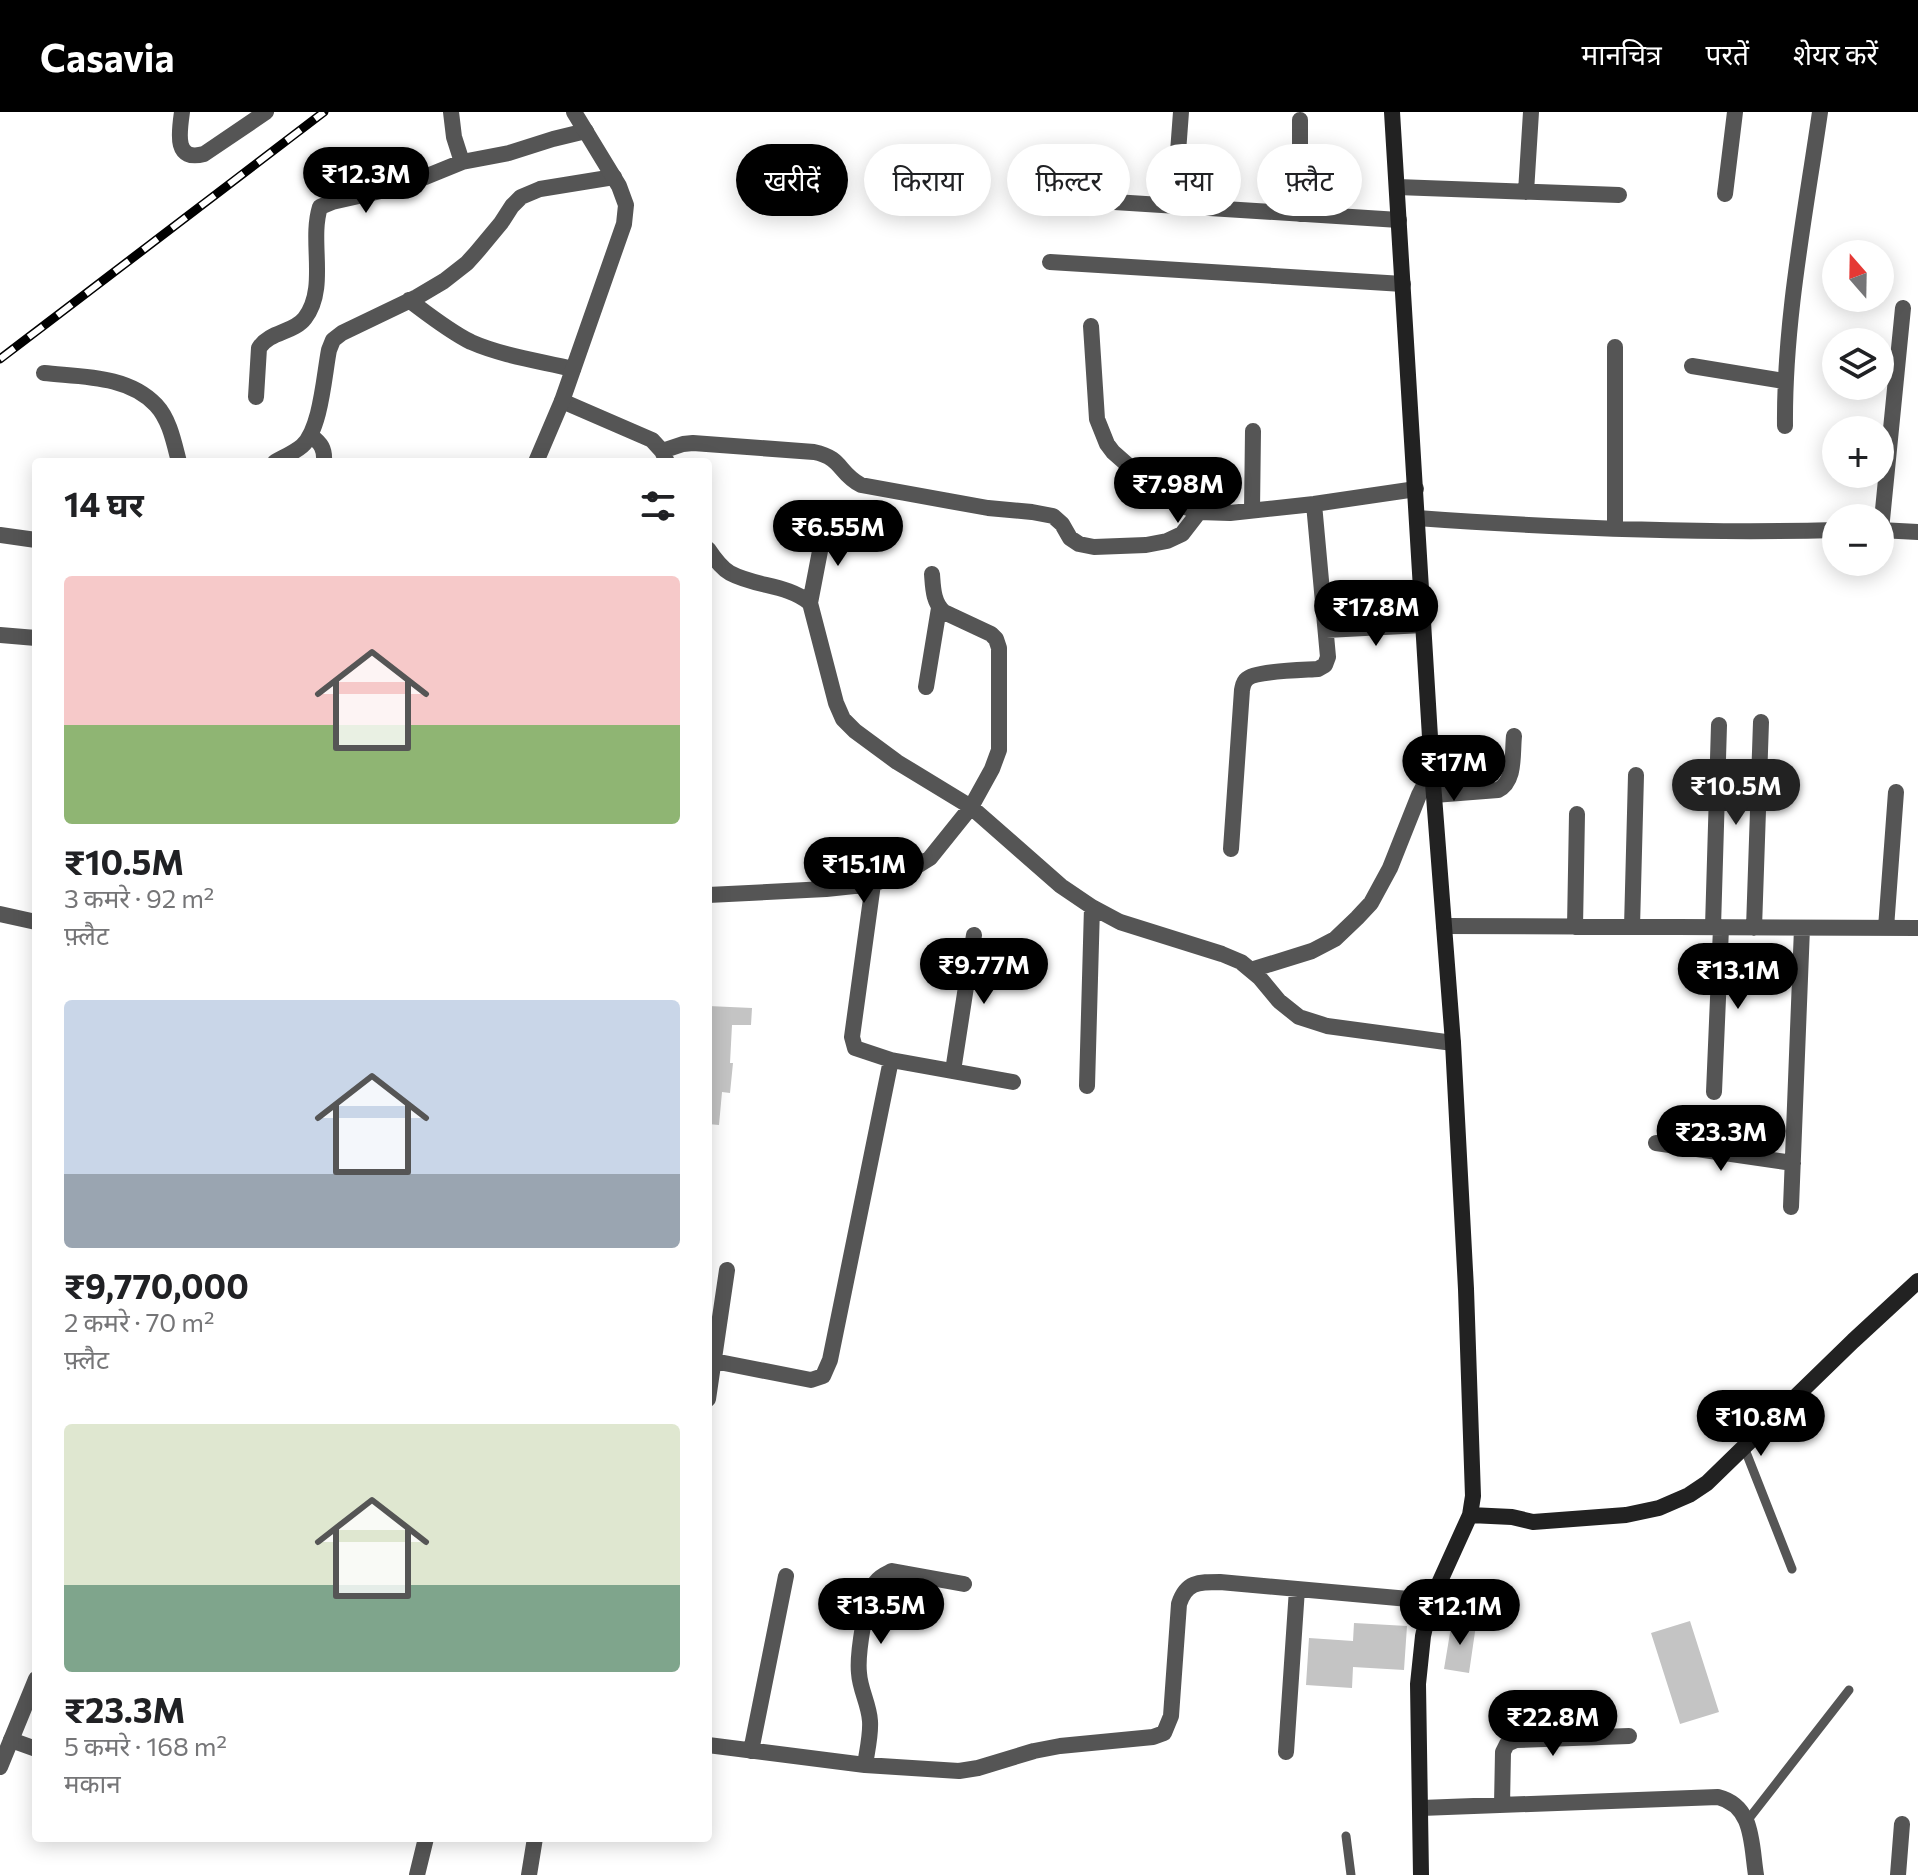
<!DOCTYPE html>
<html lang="hi">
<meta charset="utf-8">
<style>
:root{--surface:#fff;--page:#f2f2f2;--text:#202124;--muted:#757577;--accent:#000}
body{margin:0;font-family:Commissioner,"Noto Sans Devanagari",sans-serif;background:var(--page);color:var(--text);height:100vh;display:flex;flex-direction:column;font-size:30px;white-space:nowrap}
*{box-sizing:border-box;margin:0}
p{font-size:26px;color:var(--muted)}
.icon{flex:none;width:44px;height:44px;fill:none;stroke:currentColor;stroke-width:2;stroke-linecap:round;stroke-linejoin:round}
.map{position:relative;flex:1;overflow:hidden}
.panel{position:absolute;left:32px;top:346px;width:680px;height:1384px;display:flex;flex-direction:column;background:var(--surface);border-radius:8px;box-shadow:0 4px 20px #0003}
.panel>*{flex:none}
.hud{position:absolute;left:736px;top:32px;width:760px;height:72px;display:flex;gap:16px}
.needle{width:52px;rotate:340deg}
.controls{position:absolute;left:1822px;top:128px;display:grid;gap:16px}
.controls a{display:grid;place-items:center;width:72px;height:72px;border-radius:50%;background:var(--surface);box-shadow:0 4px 20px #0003;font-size:40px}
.price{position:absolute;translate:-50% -68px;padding:0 18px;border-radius:28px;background:var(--accent);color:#fff;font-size:26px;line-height:52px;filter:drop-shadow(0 2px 4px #0008)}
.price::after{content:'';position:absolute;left:50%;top:48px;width:24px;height:18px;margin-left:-12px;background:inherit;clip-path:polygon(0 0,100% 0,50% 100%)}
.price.selected{background:#222;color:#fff}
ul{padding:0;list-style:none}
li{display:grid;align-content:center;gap:16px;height:424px;padding:0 32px}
li span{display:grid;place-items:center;height:248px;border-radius:8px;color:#555}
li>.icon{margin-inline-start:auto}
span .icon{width:144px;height:144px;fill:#fffc;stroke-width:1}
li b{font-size:34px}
h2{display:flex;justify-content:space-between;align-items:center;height:96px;padding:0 32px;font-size:34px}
.pill{padding:0 28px;border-radius:36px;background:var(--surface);box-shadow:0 4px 20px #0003;font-size:28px;line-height:72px}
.pill.selected{background:var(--accent);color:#fff}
header{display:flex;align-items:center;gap:48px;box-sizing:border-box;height:112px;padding:0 40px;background:var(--accent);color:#fff}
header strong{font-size:38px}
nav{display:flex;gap:44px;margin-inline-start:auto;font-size:28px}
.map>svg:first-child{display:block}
.building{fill:#c4c4c4}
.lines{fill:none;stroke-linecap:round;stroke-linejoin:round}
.service{stroke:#555;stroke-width:9}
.minor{stroke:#555;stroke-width:16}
.tertiary{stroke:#555;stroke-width:16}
.secondary{stroke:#222;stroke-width:16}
.rail-casing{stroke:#000;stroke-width:9}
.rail{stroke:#fff;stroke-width:6;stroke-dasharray:18;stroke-linecap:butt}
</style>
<header>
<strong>Casavia</strong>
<nav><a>मानचित्र</a><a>परतें</a><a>शेयर करें</a></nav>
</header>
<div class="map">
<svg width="1918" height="1763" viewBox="0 0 1918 1763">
<rect width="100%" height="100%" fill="#fff"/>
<path class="building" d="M 708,894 L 752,896 L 751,913 L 732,913 L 730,951 L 733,951 L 730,981 L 722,980 L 719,1013 L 708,1012 Z
M 1452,1509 L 1476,1513 L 1469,1561 L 1444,1557 Z
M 1690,1509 L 1719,1600 L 1680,1612 L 1651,1521 Z
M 1354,1511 L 1407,1514 L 1404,1558 L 1353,1555 L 1352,1576 L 1306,1573 L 1309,1526 L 1353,1529 Z"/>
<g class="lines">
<path class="service" d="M 1744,1335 L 1792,1457
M 1747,1709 L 1849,1578
M 1346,1724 L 1351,1763"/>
<path class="minor" d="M 182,0 C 179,21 174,50 204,42 L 266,0
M 451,0 L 454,25 L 462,50
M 1397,75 L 1619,83
M 1526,80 L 1531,0
M 1725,82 L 1735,0
M 1051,86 L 1399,108
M 1174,94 L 1181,0
M 1300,102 L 1300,8
M 1050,150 L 1403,172
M 409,188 C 429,203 449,219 471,230 C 503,244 540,249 573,257
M 1091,214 L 1097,307 L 1107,332 L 1113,340 L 1156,378 L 1180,393 L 1199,400 L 1230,401 L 1314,392 L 1416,377
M 1692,254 L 1784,269
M 44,261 C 81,265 128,263 156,293 C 170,308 174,331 179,350
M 256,285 L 259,236 C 270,219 294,221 305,206 C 328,175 309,130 320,95 L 332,90 L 403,74 L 462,50 L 509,41 L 553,27 L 586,19
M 562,289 L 652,328 L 662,339 L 667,350
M 1785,314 C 1784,209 1805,104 1820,0
M 311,324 C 321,331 325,337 324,350
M 662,339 L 683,332 L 693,331 L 814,340 C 843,346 838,361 861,373 L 988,396 L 1032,400 L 1053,404 L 1062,412 L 1070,426 L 1079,432 L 1094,435 L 1146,433 L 1167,429 L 1182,422 L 1199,400
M 275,350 C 284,345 295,340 302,334 C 321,317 324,263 329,238 L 333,228 L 342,221 L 417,185 L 444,169 L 467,151 L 476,141 L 501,111 L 512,94 L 521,85 L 540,77 L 614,65
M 1252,398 L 1253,319
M 1417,406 C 1557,416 1696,422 1836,418
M 1615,417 L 1615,235
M 1880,418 L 1918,420
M 1881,418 L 1903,196
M 0,423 L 36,428
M 708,437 C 714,446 721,456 730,461 C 756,475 787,472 810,491 L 836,591 L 843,607 L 855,619 L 897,650 L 971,695 L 1061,774 L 1092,795 L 1120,810 L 1222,842 L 1241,850 L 1259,865 L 1279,889 L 1299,905 L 1327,914 L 1453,931
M 810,491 L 825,413
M 1326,518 L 1423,513
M 0,523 L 36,526
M 926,575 L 939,496
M 1434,683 L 1498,678 C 1516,669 1512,642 1514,624
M 1231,737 L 1242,578 C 1243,574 1243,570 1247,567 C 1254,559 1305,558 1318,557 L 1325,553 L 1328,545 L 1314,392
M 873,772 L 852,925 L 855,936 L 891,948 L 1013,970
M 708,783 L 826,777 L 873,772 L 909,759 L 930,746 L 971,695 L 992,657 L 999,638 L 999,536 L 996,527 L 991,522 L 944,500 C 933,491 933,475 932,462
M 0,802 L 36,810
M 1444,814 L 1918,816
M 1575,815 L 1577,702
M 1632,815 L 1636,663
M 1713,815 L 1719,613
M 1754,816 L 1761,610
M 1886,816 L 1896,680
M 1251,858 L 1312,839 L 1335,827 L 1357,806 L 1371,791 L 1390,756 L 1419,683 L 1432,658
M 953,959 L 974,823
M 1087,974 L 1092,795
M 1714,980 L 1721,816
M 1656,1031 L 1793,1051
M 1791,1095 L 1802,816
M 714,1249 L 811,1268 L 823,1264 L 830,1248 L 891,948
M 708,1287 L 727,1158
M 11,1628 L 36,1637
M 708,1633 L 865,1653 L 959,1659 L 978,1656 L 1034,1639 L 1060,1634 L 1153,1625 L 1164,1621 L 1171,1604 L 1179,1492 C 1186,1470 1198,1470 1220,1470 L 1431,1489
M 751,1639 L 786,1464
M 1286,1640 L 1297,1477
M 865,1653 C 867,1639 871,1623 870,1609 C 869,1592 860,1578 859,1561 C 857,1543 866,1484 876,1470 C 880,1464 886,1462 892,1459 L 964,1472
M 1502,1693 L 1503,1640 L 1507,1632 L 1516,1628 L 1629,1624
M 1421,1696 L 1718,1685 C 1754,1694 1751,1732 1756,1763
M 417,1763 L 426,1726
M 529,1763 L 535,1726
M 1898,1763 L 1902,1712"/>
<path class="tertiary" d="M 536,350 L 562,289 L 624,112 L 626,93 L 619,74 L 574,0
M 0,1655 L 36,1567"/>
<path class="secondary" d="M 1392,0 L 1432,658 L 1453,931 L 1466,1177 L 1473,1384 L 1470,1403 L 1431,1489 L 1423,1524 L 1418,1572 L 1421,1763
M 1470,1403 L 1512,1405 L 1533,1410 L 1626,1403 L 1659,1396 L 1689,1383 L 1707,1371 L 1853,1229 L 1918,1169"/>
<defs>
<path id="rail" d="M 0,247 L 324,0"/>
</defs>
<use href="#rail" class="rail-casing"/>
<use href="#rail" class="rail"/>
</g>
</svg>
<div class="controls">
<a><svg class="needle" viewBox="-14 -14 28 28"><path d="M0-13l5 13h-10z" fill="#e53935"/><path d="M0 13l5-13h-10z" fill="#757577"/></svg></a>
<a><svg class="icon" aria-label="layers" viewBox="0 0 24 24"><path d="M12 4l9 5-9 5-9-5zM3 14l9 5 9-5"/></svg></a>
<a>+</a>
<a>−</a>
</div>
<b class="price" style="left:366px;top:103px">₹12.3M</b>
<b class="price" style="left:1178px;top:413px">₹7.98M</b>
<b class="price" style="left:838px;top:456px">₹6.55M</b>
<b class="price" style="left:1376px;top:536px">₹17.8M</b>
<b class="price" style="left:1454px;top:691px">₹17M</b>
<b class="price selected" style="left:1736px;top:715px">₹10.5M</b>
<b class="price" style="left:864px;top:793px">₹15.1M</b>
<b class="price" style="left:984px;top:894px">₹9.77M</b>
<b class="price" style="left:1738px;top:899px">₹13.1M</b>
<b class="price" style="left:1721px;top:1061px">₹23.3M</b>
<b class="price" style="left:1761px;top:1346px">₹10.8M</b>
<b class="price" style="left:881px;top:1534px">₹13.5M</b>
<b class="price" style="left:1460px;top:1535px">₹12.1M</b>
<b class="price" style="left:1553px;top:1646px">₹22.8M</b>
<div class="hud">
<a class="pill selected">खरीदें</a>
<a class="pill">किराया</a>
<a class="pill">फ़िल्टर</a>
<a class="pill">नया</a>
<a class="pill">फ़्लैट</a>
</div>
<section class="panel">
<h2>14 घर<svg class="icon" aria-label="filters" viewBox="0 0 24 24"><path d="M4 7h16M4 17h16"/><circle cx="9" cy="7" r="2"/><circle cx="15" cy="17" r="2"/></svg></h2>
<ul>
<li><span style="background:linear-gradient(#f6c9c9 60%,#8fb573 0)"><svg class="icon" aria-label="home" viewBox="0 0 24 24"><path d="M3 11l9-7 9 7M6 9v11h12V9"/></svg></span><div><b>₹10.5M</b><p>3 कमरे · 92 m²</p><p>फ़्लैट</p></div></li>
<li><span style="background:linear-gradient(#c9d6e8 70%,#9aa5b1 0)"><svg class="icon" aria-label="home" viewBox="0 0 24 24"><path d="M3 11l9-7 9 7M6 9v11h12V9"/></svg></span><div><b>₹9,770,000</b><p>2 कमरे · 70 m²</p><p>फ़्लैट</p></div></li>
<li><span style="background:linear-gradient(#dfe7d0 65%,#7fa58c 0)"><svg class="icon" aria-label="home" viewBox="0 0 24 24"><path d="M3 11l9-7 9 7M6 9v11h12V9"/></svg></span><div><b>₹23.3M</b><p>5 कमरे · 168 m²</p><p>मकान</p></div></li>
</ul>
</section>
</div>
